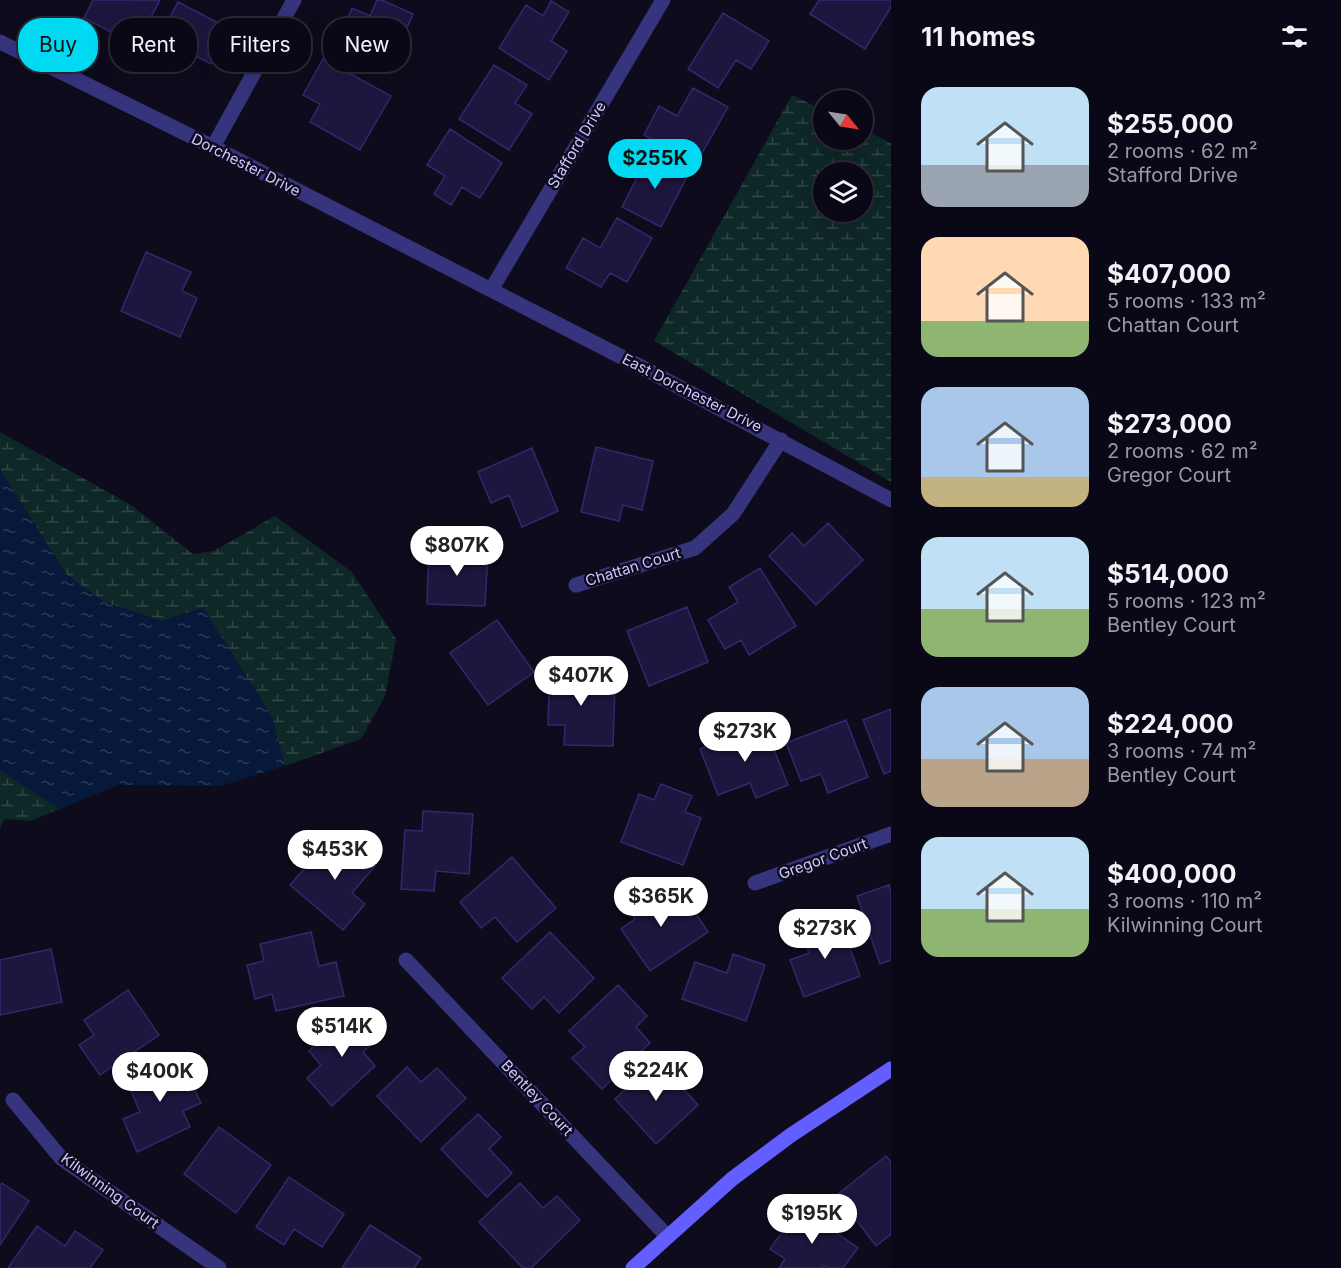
<!DOCTYPE html>
<meta charset="utf-8">
<style>
:root{--surface:#0a0816;--page:#181623;--text:#f1f3f6;--muted:#999aa1;--line:#2a2935;--accent:#00d9f2}
body{margin:0;font-family:Inter,sans-serif;background:var(--page);color:var(--text);height:100vh;display:flex;flex-direction:column;font-size:22px;white-space:nowrap}
*{box-sizing:border-box;margin:0}
p{font-size:20px;color:var(--muted)}
.icon{flex:none;width:33px;height:33px;fill:none;stroke:currentColor;stroke-width:2;stroke-linecap:round;stroke-linejoin:round}
.map{position:relative;flex:1;overflow:hidden}
.side{display:flex;flex-direction:column;background:var(--surface);width:450px}
.side>*{flex:none}
.top-card{position:absolute;left:18px;top:18px;width:570px;height:54px;display:flex;gap:12px}
.needle{width:39px;rotate:120deg}
.buttons{position:absolute;left:813px;top:90px;display:grid;gap:12px}
.buttons a{display:grid;place-items:center;width:60px;height:60px;border-radius:50%;background:var(--surface);box-shadow:0 6px 24px #0002,0 0 0 2px var(--line);font-size:30px}
.price{position:absolute;translate:-50% -51px;padding:0 14px;border-radius:21px;background:#fff;color:#222;font-size:20px;line-height:39px;filter:drop-shadow(0 2px 3px #0008)}
.price::after{content:'';position:absolute;left:50%;top:36px;width:18px;height:14px;margin-left:-9px;background:inherit;clip-path:polygon(0 0,100% 0,50% 100%)}
.price.selected{background:var(--accent);color:#111}
ul{padding:0;list-style:none}
li{display:flex;align-items:center;gap:18px;height:150px;padding:0 30px}
li span{display:grid;place-items:center;flex:none;width:168px;height:120px;border-radius:18px;color:#555}
li>.icon{margin-inline-start:auto}
span .icon{width:72px;height:72px;fill:#fffc;stroke-width:1}
li b{font-size:26px}
h2{display:flex;justify-content:space-between;align-items:center;height:72px;padding:0 30px;font-size:26px}
.tag{padding:0 21px;border-radius:24px;background:var(--surface);box-shadow:0 6px 24px #0002,0 0 0 2px var(--line);font-size:21px;line-height:54px}
.tag.selected{background:var(--accent);color:#111}
main{display:flex;flex:1;min-height:0}
.map>svg:first-child{display:block}
.wetland{fill:url(#wetland-marsh);fill-rule:evenodd}
.water{fill:url(#water-ripples)}
.building{fill:#1f163f;stroke:#35276c;stroke-width:1.5}
.lines{fill:none;stroke-linecap:round;stroke-linejoin:round}
.street{stroke:#37347e;stroke-width:15}
.secondary{stroke:#635eff;stroke-width:15}
.labels{text-anchor:middle;stroke-width:5;stroke-linejoin:round;paint-order:stroke}
.street-label{font-size:15px;fill:#cec7ff;stroke:#0e0b1d}
</style>
<main>
<div class="map">
<svg width="891" height="1268" viewBox="0 0 891 1268">
<defs>
<pattern id="wetland-marsh" width="20" height="14" patternUnits="userSpaceOnUse" patternTransform="scale(1.5)"><rect width="20" height="14" fill="#0e2727"/><path d="M1 5h8M5 5V1M11 12h8M15 12V8" fill="none" stroke="#304547"/></pattern>
<pattern id="water-ripples" width="26" height="14" patternUnits="userSpaceOnUse" patternTransform="scale(1.5)"><rect width="26" height="14" fill="#07193a"/><path d="M2 4q2-2 4 0t4 0M15 11q2-2 4 0t4 0" fill="none" stroke="#2a3958"/></pattern>
</defs>
<rect width="100%" height="100%" fill="#0e0b1d"/>
<path class="wetland" d="M 792,95 L 823,110 L 824,140 L 862,140 L 863,129 L 891,143 L 891,482 L 654,341 ZM 824,172 L 862,172 L 862,212 L 824,212 Z
M 0,432 L 131,505 L 193,554 L 214,551 L 275,516 L 352,572 L 396,639 L 385,696 L 361,739 L 285,766 L 272,717 L 203,608 L 162,621 L 104,602 L 66,574 L 0,470 Z
M 0,770 L 60,809 L 30,821 L 4,819 L 0,829 Z"/>
<path class="water" d="M 0,470 L 66,574 L 104,602 L 162,621 L 203,608 L 272,717 L 285,766 L 220,786 L 118,785 L 60,809 L 0,770 Z"/>
<path class="building" d="M 93,0 L 160,0 L 136,45 L 84,18 Z
M 377,0 L 382,0 L 413,14 L 390,67 L 337,44 L 352,8 L 370,16 Z
M 819,0 L 891,0 L 891,7 L 865,49 L 810,14 Z
M 551,1 L 569,12 L 551,41 L 567,51 L 549,80 L 499,48 L 526,5 L 543,16 Z
M 178,2 L 230,29 L 211,64 L 177,46 L 168,63 L 150,54 Z
M 723,13 L 769,41 L 751,69 L 736,60 L 718,88 L 688,69 Z
M 323,59 L 391,96 L 360,150 L 310,122 L 320,104 L 303,95 Z
M 494,65 L 527,85 L 515,103 L 532,114 L 509,150 L 459,119 Z
M 693,88 L 728,107 L 696,164 L 644,135 L 659,106 L 677,116 Z
M 450,129 L 502,163 L 480,198 L 462,187 L 451,205 L 434,194 L 445,176 L 427,165 Z
M 650,152 L 689,173 L 661,227 L 622,207 Z
M 617,218 L 652,238 L 627,282 L 610,273 L 601,287 L 566,268 L 583,238 L 600,248 Z
M 146,252 L 191,272 L 182,291 L 197,298 L 180,337 L 121,311 Z
M 596,447 L 653,461 L 642,510 L 623,505 L 619,521 L 581,512 Z
M 532,448 L 558,511 L 522,527 L 509,495 L 491,503 L 478,472 Z
M 828,523 L 863,560 L 816,605 L 769,556 L 792,533 L 804,546 Z
M 429,548 L 488,551 L 485,606 L 427,604 Z
M 760,568 L 796,626 L 749,655 L 741,640 L 725,649 L 708,620 L 738,602 L 729,587 Z
M 687,607 L 708,662 L 649,686 L 627,631 Z
M 497,620 L 534,672 L 488,705 L 450,653 Z
M 550,664 L 582,665 L 582,685 L 615,686 L 613,746 L 564,745 L 565,725 L 548,725 Z
M 891,709 L 891,771 L 884,774 L 863,720 Z
M 846,720 L 868,777 L 828,793 L 821,774 L 801,781 L 786,743 Z
M 764,724 L 788,785 L 756,798 L 750,783 L 718,795 L 700,749 Z
M 661,784 L 692,796 L 685,812 L 701,818 L 683,865 L 621,842 L 639,794 L 654,800 Z
M 423,811 L 473,814 L 469,874 L 436,871 L 434,891 L 401,889 L 405,830 L 422,831 Z
M 335,833 L 375,866 L 352,893 L 365,904 L 343,930 L 290,885 Z
M 512,857 L 556,908 L 517,942 L 495,917 L 481,928 L 460,902 Z
M 655,885 L 674,913 L 689,903 L 708,932 L 650,971 L 621,929 L 635,919 L 626,905 Z
M 889,885 L 891,892 L 891,960 L 880,964 L 857,896 Z
M 840,920 L 860,976 L 804,997 L 790,960 L 809,953 L 802,935 Z
M 311,932 L 319,966 L 336,962 L 344,996 L 276,1011 L 272,994 L 255,999 L 247,965 L 264,961 L 260,944 Z
M 550,932 L 594,978 L 559,1013 L 544,997 L 532,1009 L 502,978 Z
M 51,949 L 62,1002 L 0,1015 L 0,960 Z
M 733,954 L 765,965 L 746,1021 L 682,999 L 695,962 L 727,973 Z
M 618,985 L 647,1016 L 636,1027 L 650,1043 L 602,1089 L 572,1058 L 585,1047 L 569,1031 Z
M 128,990 L 159,1035 L 100,1075 L 79,1045 L 94,1035 L 84,1020 Z
M 352,1011 L 377,1039 L 363,1052 L 375,1066 L 332,1106 L 307,1078 L 321,1065 L 309,1051 Z
M 179,1055 L 201,1103 L 183,1111 L 190,1127 L 137,1152 L 123,1119 L 140,1112 L 126,1079 Z
M 657,1060 L 698,1105 L 656,1144 L 615,1099 Z
M 407,1067 L 421,1082 L 437,1068 L 466,1098 L 421,1142 L 377,1096 Z
M 478,1114 L 501,1137 L 489,1149 L 512,1173 L 487,1197 L 441,1149 Z
M 219,1127 L 271,1165 L 236,1213 L 184,1174 Z
M 886,1156 L 891,1162 L 891,1234 L 876,1246 L 837,1195 Z
M 289,1177 L 344,1214 L 322,1247 L 294,1229 L 284,1245 L 256,1227 Z
M 2,1183 L 29,1201 L 0,1245 L 0,1186 Z
M 520,1183 L 543,1208 L 557,1196 L 580,1220 L 531,1268 L 523,1268 L 479,1222 Z
M 800,1207 L 858,1248 L 843,1268 L 827,1268 L 824,1266 L 822,1268 L 779,1268 L 785,1259 L 770,1249 Z
M 370,1225 L 421,1258 L 414,1268 L 342,1268 Z
M 37,1226 L 65,1246 L 75,1231 L 103,1250 L 90,1268 L 8,1268 Z"/>
<g class="lines">
<path class="street" d="M 0,42 L 213,147 L 647,370 L 891,500
M 213,147 L 294,0
M 491,290 L 663,0
M 576,585 L 695,548 L 733,514 L 781,440
M 755,883 L 891,834
M 406,960 L 667,1236
M 13,1100 L 61,1158 L 219,1268"/>
<path class="secondary" d="M 633,1268 L 732,1179 L 791,1135 L 891,1069"/>
</g>
<g class="labels">
<g class="street-label">
<text transform="translate(577 145) rotate(-59)" y="5">Stafford Drive</text>
<text transform="translate(246 165) rotate(27)" y="5">Dorchester Drive</text>
<text transform="translate(692 393) rotate(27)" y="5">East Dorchester Drive</text>
<text transform="translate(633 567) rotate(-17)" y="5">Chattan Court</text>
<text transform="translate(823 859) rotate(-20)" y="5">Gregor Court</text>
<text transform="translate(537 1098) rotate(47)" y="5">Bentley Court</text>
<text transform="translate(110 1191) rotate(36)" y="5">Kilwinning Court</text>
</g>
</g>
</svg>
<div class="buttons">
<a><svg class="needle" viewBox="-14 -14 28 28"><path d="M0-13l5 13h-10z" fill="#e53935"/><path d="M0 13l5-13h-10z" fill="#999aa1"/></svg></a>
<a><svg class="icon" aria-label="layers" viewBox="0 0 24 24"><path d="M12 4l9 5-9 5-9-5zM3 14l9 5 9-5"/></svg></a>
</div>
<b class="price selected" style="left:655px;top:190px">$255K</b>
<b class="price" style="left:457px;top:577px">$807K</b>
<b class="price" style="left:581px;top:707px">$407K</b>
<b class="price" style="left:745px;top:763px">$273K</b>
<b class="price" style="left:335px;top:881px">$453K</b>
<b class="price" style="left:661px;top:928px">$365K</b>
<b class="price" style="left:825px;top:960px">$273K</b>
<b class="price" style="left:342px;top:1058px">$514K</b>
<b class="price" style="left:656px;top:1102px">$224K</b>
<b class="price" style="left:160px;top:1103px">$400K</b>
<b class="price" style="left:812px;top:1245px">$195K</b>
<div class="top-card">
<a class="tag selected">Buy</a>
<a class="tag">Rent</a>
<a class="tag">Filters</a>
<a class="tag">New</a>
</div>
</div>
<section class="side">
<h2>11 homes<svg class="icon" aria-label="filters" viewBox="0 0 24 24"><path d="M4 7h16M4 17h16"/><circle cx="9" cy="7" r="2"/><circle cx="15" cy="17" r="2"/></svg></h2>
<ul>
<li><span style="background:linear-gradient(#bfe0f5 65%,#9aa5b1 0)"><svg class="icon" aria-label="home" viewBox="0 0 24 24"><path d="M3 11l9-7 9 7M6 9v11h12V9"/></svg></span><div><b>$255,000</b><p>2 rooms · 62 m²</p><p>Stafford Drive</p></div></li>
<li><span style="background:linear-gradient(#ffd9b3 70%,#8fb573 0)"><svg class="icon" aria-label="home" viewBox="0 0 24 24"><path d="M3 11l9-7 9 7M6 9v11h12V9"/></svg></span><div><b>$407,000</b><p>5 rooms · 133 m²</p><p>Chattan Court</p></div></li>
<li><span style="background:linear-gradient(#a9c7e8 75%,#c2b280 0)"><svg class="icon" aria-label="home" viewBox="0 0 24 24"><path d="M3 11l9-7 9 7M6 9v11h12V9"/></svg></span><div><b>$273,000</b><p>2 rooms · 62 m²</p><p>Gregor Court</p></div></li>
<li><span style="background:linear-gradient(#bfe0f5 60%,#8fb573 0)"><svg class="icon" aria-label="home" viewBox="0 0 24 24"><path d="M3 11l9-7 9 7M6 9v11h12V9"/></svg></span><div><b>$514,000</b><p>5 rooms · 123 m²</p><p>Bentley Court</p></div></li>
<li><span style="background:linear-gradient(#a9c7e8 60%,#b9a48a 0)"><svg class="icon" aria-label="home" viewBox="0 0 24 24"><path d="M3 11l9-7 9 7M6 9v11h12V9"/></svg></span><div><b>$224,000</b><p>3 rooms · 74 m²</p><p>Bentley Court</p></div></li>
<li><span style="background:linear-gradient(#bfe0f5 60%,#8fb573 0)"><svg class="icon" aria-label="home" viewBox="0 0 24 24"><path d="M3 11l9-7 9 7M6 9v11h12V9"/></svg></span><div><b>$400,000</b><p>3 rooms · 110 m²</p><p>Kilwinning Court</p></div></li>
</ul>
</section>
</main>
